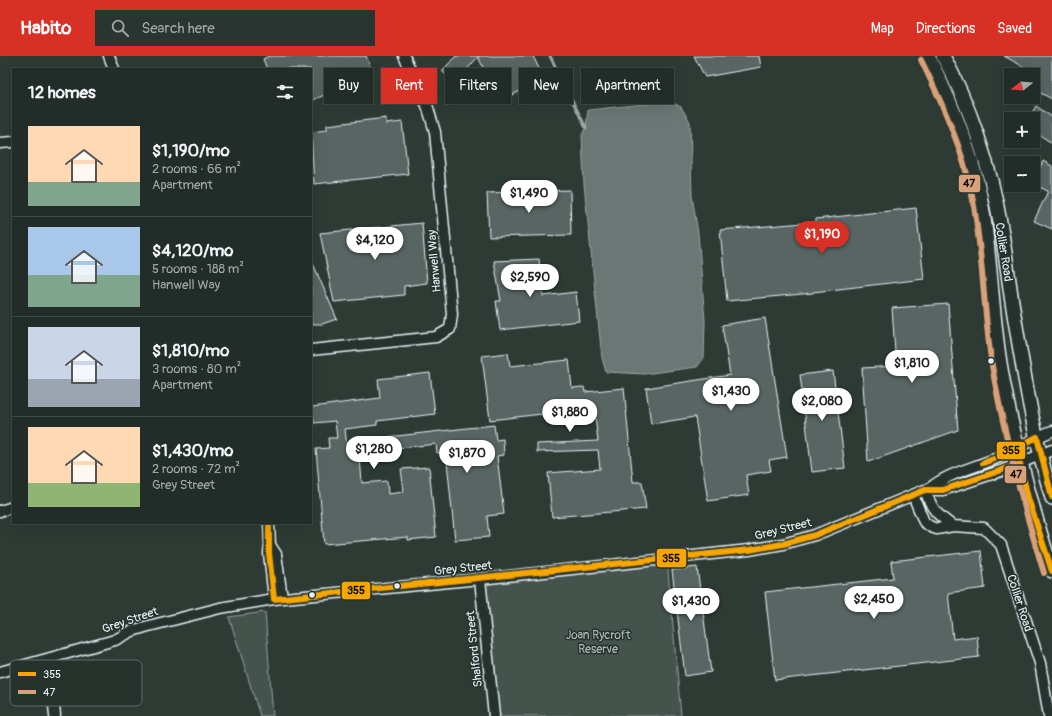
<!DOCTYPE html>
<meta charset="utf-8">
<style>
:root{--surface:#222c28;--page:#2a3430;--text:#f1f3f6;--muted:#a2a7a8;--line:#3f4845;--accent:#d93025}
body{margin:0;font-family:Pangolin,sans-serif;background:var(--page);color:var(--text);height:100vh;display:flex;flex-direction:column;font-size:15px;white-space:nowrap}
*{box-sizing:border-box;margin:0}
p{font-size:13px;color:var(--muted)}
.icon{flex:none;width:22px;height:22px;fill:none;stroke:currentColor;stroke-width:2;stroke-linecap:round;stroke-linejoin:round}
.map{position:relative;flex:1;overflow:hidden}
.panel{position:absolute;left:12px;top:12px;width:300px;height:456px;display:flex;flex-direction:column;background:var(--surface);border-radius:0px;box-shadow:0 4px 16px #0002,0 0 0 1px var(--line)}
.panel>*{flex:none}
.top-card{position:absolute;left:324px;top:12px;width:380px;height:36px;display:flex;gap:8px}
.needle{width:26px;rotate:253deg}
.tools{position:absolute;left:1004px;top:12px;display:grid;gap:8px}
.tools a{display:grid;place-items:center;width:36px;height:36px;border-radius:0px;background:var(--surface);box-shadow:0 4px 16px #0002,0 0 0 1px var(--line);font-size:20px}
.price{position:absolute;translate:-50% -34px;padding:0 9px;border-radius:14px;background:#fff;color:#222;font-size:13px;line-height:26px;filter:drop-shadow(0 1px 2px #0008)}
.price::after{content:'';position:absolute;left:50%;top:24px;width:12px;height:9px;margin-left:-6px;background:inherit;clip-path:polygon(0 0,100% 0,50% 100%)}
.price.current{background:var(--accent);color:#fff}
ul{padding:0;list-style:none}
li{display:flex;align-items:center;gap:12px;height:100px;padding:0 16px}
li+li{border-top:1px solid var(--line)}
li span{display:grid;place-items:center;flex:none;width:112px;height:80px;border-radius:0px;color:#555}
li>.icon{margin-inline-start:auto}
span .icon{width:48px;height:48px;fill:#fffc;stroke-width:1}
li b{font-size:17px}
h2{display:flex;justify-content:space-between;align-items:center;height:48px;padding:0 16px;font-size:17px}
.pill{padding:0 14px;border-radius:0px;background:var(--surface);box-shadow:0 4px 16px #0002,0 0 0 1px var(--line);font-size:14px;line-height:36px}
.pill.current{background:var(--accent);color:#fff}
header{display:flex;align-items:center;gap:24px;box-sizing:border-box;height:56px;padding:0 20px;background:var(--accent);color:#fff}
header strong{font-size:19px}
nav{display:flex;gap:22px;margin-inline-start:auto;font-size:14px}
.search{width:280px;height:36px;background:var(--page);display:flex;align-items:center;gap:10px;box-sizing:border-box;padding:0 14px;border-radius:0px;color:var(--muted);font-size:15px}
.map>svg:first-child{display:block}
.green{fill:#45524e;stroke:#96a2a3}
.water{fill:#6b7775;stroke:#9da8a9}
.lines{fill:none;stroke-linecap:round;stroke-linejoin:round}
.stream{stroke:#9da8a9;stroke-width:3}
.building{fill:#596563;stroke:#e8f1f8}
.minor-casing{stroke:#e8f1f8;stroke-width:13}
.major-casing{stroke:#e8f1f8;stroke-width:16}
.minor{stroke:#26332d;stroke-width:10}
.major{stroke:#26332d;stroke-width:13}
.bus-1-casing{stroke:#26332d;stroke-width:9}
.bus-2-casing{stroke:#26332d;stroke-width:9}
.bus-1{stroke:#f7a600;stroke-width:6}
.bus-2{stroke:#d9a179;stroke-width:6}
.bus-dot{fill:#e8f1f8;stroke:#26332d;stroke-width:1.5}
.labels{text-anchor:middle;stroke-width:3;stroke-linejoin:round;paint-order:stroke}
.street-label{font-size:12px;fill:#e8f1f8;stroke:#26332d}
.park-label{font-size:12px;fill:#afb9bc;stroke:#26332d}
.key{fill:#26332d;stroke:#606c6a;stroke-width:1}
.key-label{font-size:11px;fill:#e8f1f8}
.line-badge{stroke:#26332d;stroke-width:1.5}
.pale-badge-label{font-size:11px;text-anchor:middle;font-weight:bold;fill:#111}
</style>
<header>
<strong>Habito</strong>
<div class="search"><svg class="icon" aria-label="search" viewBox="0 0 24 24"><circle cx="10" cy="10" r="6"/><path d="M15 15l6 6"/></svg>Search here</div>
<nav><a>Map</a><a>Directions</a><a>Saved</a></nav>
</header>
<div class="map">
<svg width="1052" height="660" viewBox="0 0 1052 660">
<rect width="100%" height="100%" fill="#2e3b35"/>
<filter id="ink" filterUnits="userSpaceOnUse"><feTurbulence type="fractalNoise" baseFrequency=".025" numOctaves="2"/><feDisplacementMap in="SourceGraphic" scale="8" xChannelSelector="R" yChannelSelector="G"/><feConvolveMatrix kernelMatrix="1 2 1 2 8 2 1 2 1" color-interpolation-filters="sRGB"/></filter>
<g filter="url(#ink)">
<path class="green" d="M 667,503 L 681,660 L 494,660 L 480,523 Z
M 265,556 L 273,660 L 260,660 L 229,561 Z"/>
<path class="water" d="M 653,47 L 673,47 L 681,51 L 690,66 L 692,140 L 698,177 L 705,265 L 704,302 L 697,311 L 644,318 L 606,316 L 602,302 L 584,128 L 582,79 L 586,71 L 588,54 Z"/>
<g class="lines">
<path class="stream" d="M 550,0 L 586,72"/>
</g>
<path class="building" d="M 269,0 L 366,0 L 373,17 L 311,45 L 311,13 L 267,13 L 263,3 Z
M 456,0 L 533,0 L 544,23 L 500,45 L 478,1 L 462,19 L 476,32 L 469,40 L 442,15 Z
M 694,0 L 759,0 L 761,11 L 705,21 Z
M 1004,0 L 1052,0 L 1052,43 L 1033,33 L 1033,16 Z
M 1036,50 L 1052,61 L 1052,87 L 1033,75 L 1033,63 L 1028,63 Z
M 386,62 L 386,68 L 402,66 L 408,118 L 314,128 L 311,76 L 327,74 L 327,69 Z
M 1043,105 L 1052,110 L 1052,173 L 1034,165 L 1048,135 L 1033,128 Z
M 570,134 L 571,179 L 489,181 L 487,137 Z
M 916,152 L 924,223 L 813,236 L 813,237 L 727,245 L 720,174 L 816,166 L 816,163 Z
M 422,167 L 427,227 L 404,230 L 404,239 L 334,246 L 320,177 Z
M 311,203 L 337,263 L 322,268 L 311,268 Z
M 539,203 L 543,240 L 576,236 L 579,265 L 500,274 L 496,245 L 501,245 L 494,205 Z
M 948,248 L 958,374 L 868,406 L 862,312 L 896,310 L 892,252 Z
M 765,262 L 787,401 L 769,404 L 771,415 L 746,419 L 749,439 L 708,445 L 695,361 L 651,368 L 646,332 L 730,319 L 722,269 Z
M 508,297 L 510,310 L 569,304 L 572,332 L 584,331 L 585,336 L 624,332 L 633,426 L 642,426 L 646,453 L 552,461 L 548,417 L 600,413 L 598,394 L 537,396 L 537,388 L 598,385 L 594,352 L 490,364 L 482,300 Z
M 833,315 L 845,412 L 812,416 L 800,319 Z
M 430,317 L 435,358 L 377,365 L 377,369 L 345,373 L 347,390 L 359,389 L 362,427 L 387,425 L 388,438 L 404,436 L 401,413 L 429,411 L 436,481 L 408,484 L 408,481 L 324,488 L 316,393 L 329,392 L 328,382 L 337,382 L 335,365 L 314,367 L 312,351 L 380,342 L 378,323 Z
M 494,369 L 496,384 L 503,383 L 504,399 L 497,400 L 504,458 L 487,460 L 489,481 L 455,484 L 446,396 L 437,397 L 436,388 L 390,393 L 388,381 Z
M 981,495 L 985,532 L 948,537 L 953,583 L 977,580 L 979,601 L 775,624 L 765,536 L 893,522 L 891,505 Z
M 697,511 L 711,616 L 685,620 L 672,514 Z"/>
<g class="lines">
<defs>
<path id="minor" d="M 109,0 L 114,13
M 0,87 L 13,86
M 311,294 L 436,281 L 450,273 L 452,258 L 435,76 L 428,52 L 404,0
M 929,433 C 949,416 975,412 999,401 C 1017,393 1033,382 1052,375
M 925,434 C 932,454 936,458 953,470
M 913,439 L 924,466 L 931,471 L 937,473 L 953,470 L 984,472 L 1001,489 L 1040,607 L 1049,660
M 0,455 L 13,451
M 269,467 L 270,489 L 269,497 L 274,543
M 270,489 L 276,498 L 282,542
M 480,523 L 494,660
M 50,602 L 55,660
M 0,616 L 115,584 L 132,575 L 145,571 L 220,552 L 274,543 L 480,523 L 749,494 L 783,488 L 815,479 L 925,434 L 943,434 L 1001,415 L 1052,394"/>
<path id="major" d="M 928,0 C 953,49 975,102 983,156 C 991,206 992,257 1000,307 C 1012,378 1030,446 1052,515
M 943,0 C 969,47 991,113 1000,166 C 1005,192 1008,220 1012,246 C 1023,312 1033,378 1052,442"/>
</defs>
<use href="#minor" class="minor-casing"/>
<use href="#major" class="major-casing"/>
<use href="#minor" class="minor"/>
<use href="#major" class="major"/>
<defs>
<path id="bus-1" d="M 983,407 L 999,401 L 1037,381 L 1052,441
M 269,467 L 269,497 L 274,543 L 749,494 L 783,488 L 815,479 L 925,434 L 943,434 L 1020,408 L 1028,442 L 1052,515"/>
<path id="bus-2" d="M 921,4 C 942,47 962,91 972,139 C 983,195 983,253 992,310 C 1004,380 1023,449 1044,517"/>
</defs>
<use href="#bus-1" class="bus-1-casing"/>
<use href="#bus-2" class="bus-2-casing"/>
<use href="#bus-1" class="bus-1"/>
<use href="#bus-2" class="bus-2"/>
</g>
</g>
<g class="bus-dot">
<circle cx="991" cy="305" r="3.5"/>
<circle cx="397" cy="530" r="3.5"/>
<circle cx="312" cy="539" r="3.5"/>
</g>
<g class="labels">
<g class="street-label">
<text transform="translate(1004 196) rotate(81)" y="4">Collier Road</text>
<text transform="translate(434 205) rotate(-95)" y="4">Hanwell Way</text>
<text transform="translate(783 473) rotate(-14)" y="4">Grey Street</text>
<text transform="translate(463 512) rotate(-6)" y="4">Grey Street</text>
<text transform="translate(1020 547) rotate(72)" y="4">Collier Road</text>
<text transform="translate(130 564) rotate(-19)" y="4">Grey Street</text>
<text transform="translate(474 593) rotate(-96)" y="4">Shalford Street</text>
</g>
<g class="park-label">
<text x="598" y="583">Joan Rycroft<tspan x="598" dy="14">Reserve</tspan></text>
</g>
</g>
<rect x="10" y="604" width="132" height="46" rx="6" class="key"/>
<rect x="18" y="616" width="18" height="4" fill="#f7a600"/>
<rect x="18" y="634" width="18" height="4" fill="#d9a179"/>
<g class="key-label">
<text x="43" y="622">355</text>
<text x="43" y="640">47</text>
</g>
<g class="line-badge">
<rect x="958" y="118" width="23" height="19" rx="4" fill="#d9a179"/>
<rect x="996" y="385" width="30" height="19" rx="4" fill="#f7a600"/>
<rect x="1004" y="409" width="23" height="19" rx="4" fill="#d9a179"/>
<rect x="656" y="492" width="31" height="20" rx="4" fill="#f7a600"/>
<rect x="341" y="525" width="30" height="19" rx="4" fill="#f7a600"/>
</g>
<g class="pale-badge-label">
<text x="969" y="131">47</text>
<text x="1011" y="398">355</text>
<text x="1016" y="422">47</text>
<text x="671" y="506">355</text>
<text x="356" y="538">355</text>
</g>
</svg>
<div class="tools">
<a><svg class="needle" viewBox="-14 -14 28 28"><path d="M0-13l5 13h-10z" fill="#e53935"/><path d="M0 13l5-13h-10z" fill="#a2a7a8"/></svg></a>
<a>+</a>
<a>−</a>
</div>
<b class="price" style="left:529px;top:158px">$1,490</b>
<b class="price current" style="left:822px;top:199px">$1,190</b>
<b class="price" style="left:375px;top:205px">$4,120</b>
<b class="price" style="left:530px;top:242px">$2,590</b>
<b class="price" style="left:912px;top:328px">$1,810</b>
<b class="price" style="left:731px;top:356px">$1,430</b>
<b class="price" style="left:822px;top:366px">$2,080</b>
<b class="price" style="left:570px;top:377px">$1,880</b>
<b class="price" style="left:374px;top:414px">$1,280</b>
<b class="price" style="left:467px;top:418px">$1,870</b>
<b class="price" style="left:874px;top:564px">$2,450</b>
<b class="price" style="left:691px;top:566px">$1,430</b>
<div class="top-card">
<a class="pill">Buy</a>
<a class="pill current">Rent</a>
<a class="pill">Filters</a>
<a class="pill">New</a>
<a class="pill">Apartment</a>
</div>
<section class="panel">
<h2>12 homes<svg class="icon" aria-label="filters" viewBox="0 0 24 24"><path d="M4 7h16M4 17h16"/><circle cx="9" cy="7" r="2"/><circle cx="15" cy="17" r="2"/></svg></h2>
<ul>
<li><span style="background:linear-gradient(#ffd9b3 70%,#7fa58c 0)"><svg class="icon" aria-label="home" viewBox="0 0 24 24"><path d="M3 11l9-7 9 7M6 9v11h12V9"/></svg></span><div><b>$1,190/mo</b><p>2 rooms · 66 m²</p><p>Apartment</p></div></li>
<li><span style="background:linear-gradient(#a9c7e8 60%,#7fa58c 0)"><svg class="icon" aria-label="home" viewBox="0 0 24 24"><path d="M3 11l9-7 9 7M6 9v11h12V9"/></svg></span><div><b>$4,120/mo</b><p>5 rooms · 188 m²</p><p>Hanwell Way</p></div></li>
<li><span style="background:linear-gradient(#c9d6e8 65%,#9aa5b1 0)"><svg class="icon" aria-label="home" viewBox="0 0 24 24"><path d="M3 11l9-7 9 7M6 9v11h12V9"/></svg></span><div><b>$1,810/mo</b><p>3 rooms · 80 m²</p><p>Apartment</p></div></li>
<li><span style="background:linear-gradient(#ffd9b3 70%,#8fb573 0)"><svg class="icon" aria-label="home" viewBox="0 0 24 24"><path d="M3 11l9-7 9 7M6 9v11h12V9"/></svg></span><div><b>$1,430/mo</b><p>2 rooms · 72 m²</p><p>Grey Street</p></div></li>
</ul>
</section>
</div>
